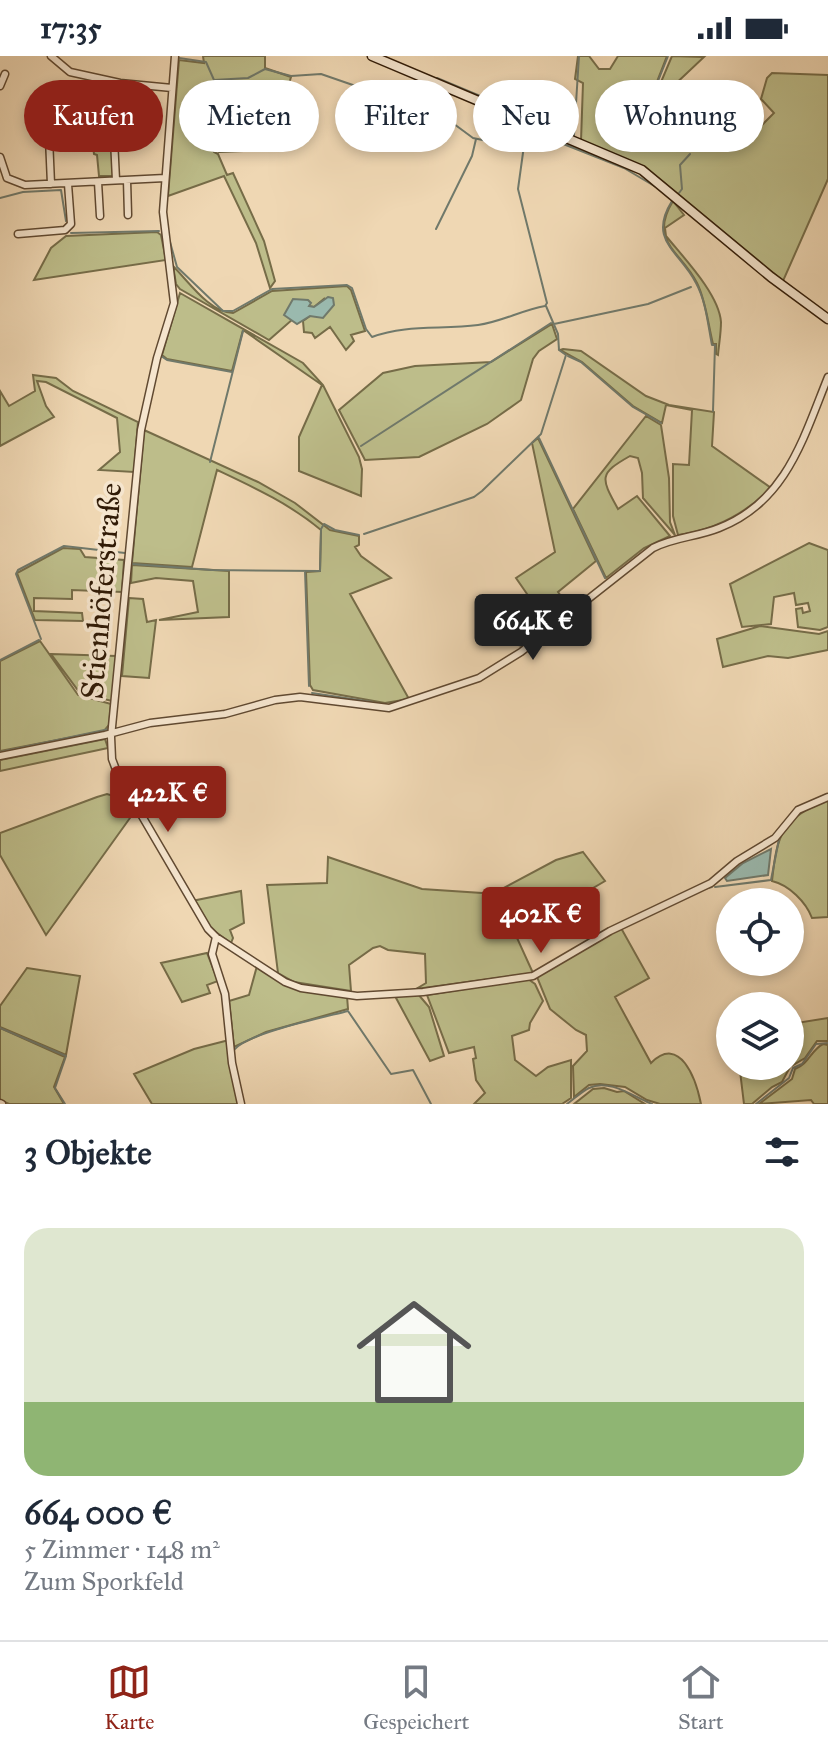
<!DOCTYPE html>
<html lang="de">
<meta charset="utf-8">
<style>
:root{--surface:#fff;--page:#f2f2f3;--text:#1f2937;--muted:#747a83;--line:#e0e1e3;--accent:#8f2418}
body{margin:0;font-family:"IM FELL Great Primer",serif;background:var(--page);color:var(--text);height:100vh;display:flex;flex-direction:column;font-size:30px;white-space:nowrap}
*{box-sizing:border-box;margin:0}
p{font-size:26px;color:var(--muted)}
.icon{flex:none;width:44px;height:44px;fill:none;stroke:currentColor;stroke-width:2;stroke-linecap:round;stroke-linejoin:round}
.map{position:relative;height:1048px;overflow:hidden}
.details{display:flex;flex-direction:column;background:var(--surface);flex:1}
.details>*{flex:none}
.top-card{position:absolute;left:24px;top:24px;width:780px;height:72px;display:flex;gap:16px}
.buttons{position:absolute;left:716px;top:832px;display:grid;gap:16px}
.buttons a{display:grid;place-items:center;width:88px;height:88px;border-radius:50%;background:var(--surface);box-shadow:0 4px 12px #0003;font-size:40px}
.price{position:absolute;translate:-50% -68px;padding:0 18px;border-radius:8px;background:var(--accent);color:#fff;font-size:26px;line-height:52px;filter:drop-shadow(0 2px 4px #0008)}
.price::after{content:'';position:absolute;left:50%;top:48px;width:24px;height:18px;margin-left:-12px;background:inherit;clip-path:polygon(0 0,100% 0,50% 100%)}
.price.current{background:#222;color:#fff}
ul{padding:0;list-style:none}
li{display:grid;align-content:center;gap:16px;height:424px;padding:0 24px}
li+li{border-top:2px solid var(--line)}
li span{display:grid;place-items:center;height:248px;border-radius:24px;color:#555}
li>.icon{margin-inline-start:auto}
span .icon{width:144px;height:144px;fill:#fffc;stroke-width:1}
li b{font-size:34px}
h2{display:flex;justify-content:space-between;align-items:center;height:96px;padding:0 24px;font-size:34px}
.pill{padding:0 28px;border-radius:36px;background:var(--surface);box-shadow:0 4px 12px #0003;font-size:28px;line-height:72px}
.pill.current{background:var(--accent);color:#fff}
.status{display:flex;justify-content:space-between;align-items:center;height:56px;padding:0 40px;background:var(--surface);direction:ltr}
.status svg{height:22px;fill:currentColor}
.menu{display:flex;justify-content:space-around;align-items:center;height:112px;border-top:2px solid var(--line);background:var(--surface);font-size:22px;color:var(--muted)}
.menu a{display:grid;justify-items:center;gap:4px}
.menu .current{color:var(--accent)}
.map>svg:first-child{display:block}
.green{fill:#bdbd8a;stroke:#766c48;stroke-width:2}
.water{fill:#9ab9ae;stroke:#70796b;stroke-width:2}
.lines{fill:none;stroke-linecap:round;stroke-linejoin:round}
.stream{stroke:#70796b;stroke-width:2}
.street-casing{stroke:#604931;stroke-width:9}
.secondary-casing{stroke:#301a06;stroke-width:11}
.street{stroke:#f5e5ce;stroke-width:6}
.secondary{stroke:#f5e5ce;stroke-width:8}
.labels{text-anchor:middle;stroke-width:7;stroke-linejoin:round;paint-order:stroke}
.street-label{font-size:32px;fill:#301a06;stroke:#f5e5ce}
</style>
<div class="status"><b>17:35</b><svg viewBox="0 0 49 12"><path d="M0 12V9h3v3zM5 12V6h3v6zM10 12V3h3v9zM15 12V0h3v12zM26 1h20v11H26zM47 4h2v5h-2z"/></svg></div>
<div class="map">
<svg width="828" height="1048" viewBox="0 0 828 1048">
<rect width="100%" height="100%" fill="#efd7b3"/>
<filter id="stains"><feTurbulence type="fractalNoise" baseFrequency=".0025" numOctaves="4"/><feColorMatrix values="0 0 0 0 .2 0 0 0 0 .09 0 0 0 0 .02 0 0 0 .5 -.17"/></filter>
<radialGradient id="worn" r=".72"><stop offset=".6" stop-color="#630" stop-opacity="0"/><stop offset="1" stop-color="#630" stop-opacity=".3"/></radialGradient>
<path class="green" d="M 203,0 L 265,0 L 265,12 L 291,21 L 270,94 L 219,96 L 211,91 L 214,96 L 218,98 L 227,119 L 233,117 L 264,185 L 275,225 L 270,232 L 256,187 L 224,120 L 168,140 L 179,4 L 204,7 Z
M 578,0 L 589,0 L 599,13 L 610,13 L 618,0 L 667,0 L 641,67 L 658,30 L 667,63 C 684,66 692,75 708,81 L 715,75 L 730,87 L 746,71 L 757,74 L 774,57 L 761,43 L 767,22 L 772,17 L 828,19 L 828,123 L 783,225 L 662,125 L 581,85 L 583,27 L 575,23 Z
M 672,0 L 704,1 L 669,34 L 661,26 Z
M 96,78 L 109,79 L 112,82 L 113,120 L 99,120 L 97,99 L 94,98 L 92,82 Z
M 673,145 L 684,159 L 665,172 L 666,180 C 683,201 719,238 721,266 C 721,277 719,288 718,299 L 716,298 L 716,288 L 713,288 C 708,268 706,245 697,227 C 681,195 648,186 673,145 Z
M 157,176 L 161,179 L 166,204 L 34,224 L 51,192 L 66,180 Z
M 173,210 C 189,226 210,257 233,257 L 272,235 L 347,230 L 351,234 L 365,275 L 351,279 L 354,285 L 346,294 L 330,271 L 315,282 L 312,277 L 304,276 L 303,265 L 310,260 L 315,260 L 325,242 L 314,251 L 309,250 L 291,261 L 293,263 L 269,284 L 180,233 L 176,228 Z
M 180,237 L 303,307 L 323,329 L 359,401 L 362,413 L 361,440 L 299,415 L 299,381 L 322,329 L 243,274 L 232,315 L 167,303 L 162,299 Z
M 552,268 L 557,283 L 539,295 L 533,303 L 521,344 L 487,368 L 419,401 L 365,404 L 339,354 L 383,317 L 415,310 L 491,306 Z
M 563,293 L 581,295 L 646,340 L 669,349 L 714,356 L 712,390 L 771,432 C 745,458 715,474 678,479 L 673,460 L 673,408 L 689,409 L 692,354 L 666,349 L 662,367 L 633,350 L 582,306 L 560,294 Z
M 33,319 L 56,322 L 73,335 L 138,366 L 134,416 L 99,414 L 120,396 L 117,362 L 46,326 L 37,325 L 46,350 L 54,361 L 0,390 L 0,335 L 9,350 L 35,335 Z
M 646,360 L 661,369 L 669,422 L 670,466 L 675,479 L 643,442 L 642,417 L 638,402 L 630,400 C 598,418 601,422 618,453 L 637,440 L 670,480 L 644,492 L 606,522 L 573,453 Z
M 144,374 L 258,426 L 295,447 L 330,474 L 359,480 L 359,489 L 355,491 L 361,500 L 391,522 L 350,538 L 409,643 L 385,647 L 313,634 L 310,629 L 306,516 L 320,515 L 321,474 C 290,448 253,431 217,414 L 192,511 L 132,507 Z
M 538,382 L 596,505 L 558,536 L 570,552 L 522,590 L 514,588 L 533,572 L 526,563 L 534,548 L 516,522 L 555,496 L 532,387 Z
M 809,487 L 828,494 L 828,571 L 820,574 L 798,571 L 796,553 L 802,552 L 803,557 L 810,555 L 808,547 L 796,549 L 794,537 L 774,541 L 771,568 L 742,571 L 730,528 Z
M 63,492 L 80,493 L 85,501 L 124,504 L 122,536 L 72,534 L 72,543 L 34,542 L 34,555 L 82,557 L 83,565 L 35,564 L 17,517 Z
M 132,509 L 229,515 L 229,561 L 159,564 L 198,556 L 193,525 L 156,522 L 131,527 Z
M 129,542 L 143,543 L 147,566 L 156,564 L 149,622 L 122,620 Z
M 760,570 L 819,578 L 828,575 L 828,594 L 788,602 L 768,600 L 723,611 L 717,583 Z
M 40,585 L 78,639 L 111,648 L 109,669 L 104,675 L 0,695 L 0,605 Z
M 51,598 L 116,600 L 112,645 L 80,637 Z
M 105,683 L 108,692 L 0,715 L 0,704 Z
M 116,720 L 135,755 L 46,879 L 0,799 L 0,777 L 97,741 L 107,738 L 124,743 Z
M 828,744 L 828,861 L 812,862 C 806,846 789,829 772,825 C 777,776 783,762 828,744 Z
M 583,796 L 605,825 L 518,876 L 500,834 L 556,804 Z
M 328,801 L 422,833 L 497,838 L 533,917 L 416,933 L 426,927 L 425,898 L 388,894 L 380,890 L 373,892 L 349,909 L 351,935 L 294,926 L 278,917 L 267,829 L 327,827 Z
M 241,835 L 244,867 L 230,874 L 233,882 L 231,887 L 210,872 L 192,845 Z
M 621,872 L 649,922 L 615,941 L 651,1007 C 680,978 696,1023 701,1048 L 660,1048 L 647,1044 L 625,1031 L 600,1028 L 589,1029 L 574,1041 L 573,1010 L 587,995 L 586,979 L 576,974 L 550,953 L 537,921 Z
M 207,897 L 218,925 L 207,929 L 210,937 L 182,946 L 161,907 Z
M 257,910 L 283,927 L 347,940 L 348,953 L 266,976 L 234,991 L 229,945 L 249,939 Z
M 27,912 L 80,920 L 66,999 L 0,971 L 0,950 Z
M 528,923 L 535,928 L 543,945 L 530,967 L 529,974 L 512,980 L 515,1004 L 536,1020 L 548,1011 L 571,1004 L 571,1042 L 562,1048 L 474,1048 L 485,1037 L 476,1024 L 473,1003 L 476,1002 L 474,991 L 449,997 L 427,939 Z
M 418,938 L 429,951 L 444,1000 L 430,1005 L 395,940 Z
M 828,962 L 828,985 L 817,985 L 805,1002 L 790,1011 L 782,1026 L 772,1031 L 752,1048 L 744,1048 L 740,1015 L 754,1014 L 755,1010 L 773,1010 L 776,1013 L 779,1010 L 790,1010 L 790,997 L 793,993 L 790,990 L 790,968 Z
M 0,972 L 65,1001 L 54,1031 L 64,1048 L 9,1048 L 0,1044 Z
M 229,984 L 239,1048 L 152,1048 L 134,1018 L 194,993 Z
M 823,988 L 828,989 L 828,1048 L 814,1048 L 811,1044 L 759,1048 L 792,1023 L 795,1013 C 809,1008 811,994 823,988 Z
M 604,1032 L 617,1036 L 624,1035 L 645,1048 L 574,1048 L 593,1033 Z"/>
<path class="water" d="M 245,28 L 247,30 L 247,40 L 253,42 L 251,62 L 264,66 L 263,72 L 231,70 L 231,32 Z
M 328,241 L 333,242 L 334,249 L 323,262 L 310,260 L 297,268 L 284,259 L 293,243 L 308,244 L 311,247 L 309,250 L 314,251 Z
M 771,793 L 768,819 L 727,825 L 725,822 L 743,807 Z"/>
<g class="lines">
<path class="stream" d="M 668,0 L 654,35 L 665,64 L 662,68 L 687,95
M 179,2 L 206,6 L 214,24 L 248,22 L 265,13 L 291,20 L 321,18 L 376,37
M 437,22 L 574,79
M 381,39 L 396,43
M 431,51 L 473,82 L 497,87
M 574,79 L 579,0
M 503,88 L 517,91
M 679,137 L 682,133 L 680,109 L 690,98
M 0,142 L 23,136 L 61,134 L 66,165
M 672,145 C 647,185 680,195 696,227 C 706,245 708,269 712,289 L 715,289 L 713,355
M 436,173 L 472,100 L 476,83
M 71,177 L 159,175
M 170,186 L 177,211 L 223,255 L 233,255 L 272,233 L 347,229 L 352,232 L 366,273 L 372,281 C 406,268 442,274 478,269 C 501,266 522,254 545,250 L 547,247 L 518,133 L 526,75 L 528,74 L 624,112 L 656,131
M 554,268 L 648,248 L 691,231
M 161,300 L 167,304 L 232,316
M 568,300 L 581,306 L 633,351 L 661,367
M 539,382 L 605,522
M 361,390 L 551,267
M 210,406 L 243,275
M 364,478 L 474,441 L 482,435 L 541,378 L 566,299 L 559,294 L 558,278 L 546,250
M 132,498 L 132,508 L 212,514 L 320,515 L 321,473 L 324,468 L 335,474 L 359,479
M 305,515 L 309,630
M 41,583 L 16,518 L 18,514 L 64,490 L 125,497
M 0,604 L 39,584
M 312,637 L 372,646
M 0,696 L 109,673
M 715,831 L 771,824 L 779,783
M 704,833 L 712,831
M 0,972 L 66,1000 L 55,1032 L 65,1048
M 234,994 C 247,977 325,961 348,955 L 391,1018 L 413,1014 L 431,1048
M 567,1048 C 574,1043 581,1036 589,1032 C 609,1022 634,1041 652,1048
M 756,1048 L 789,1022 L 793,1012 L 802,1008 L 816,988 L 828,987"/>
<defs>
<path id="street" d="M 51,0 L 70,16 L 120,27 L 172,32
M 175,0 L 163,156 L 174,247 L 157,302 L 141,374 L 111,681 L 112,703 L 118,719 L 208,873 L 216,881 L 285,926 L 301,932 L 357,940 L 423,936 L 533,920 L 610,875 L 711,827 L 737,805 L 775,782 L 798,754 L 828,741
M 0,30 L 5,18
M 44,77 L 49,82 L 51,128
M 0,101 L 7,122 L 25,129 L 165,122
M 116,124 L 114,83 L 120,27
M 127,124 L 128,159
M 98,126 L 100,160
M 18,178 L 65,174 L 71,168 L 68,128
M 0,700 L 105,679 L 150,667 L 225,658 L 275,644 L 300,641 L 389,652 L 479,622 L 521,596 L 653,492 C 674,481 697,481 719,472 C 786,446 803,383 828,321
M 216,881 L 212,898 L 225,938 L 232,1007 L 241,1048
M 0,1047 L 2,1048"/>
<path id="secondary" d="M 372,0 L 642,114 L 771,221 L 828,263"/>
</defs>
<use href="#street" class="street-casing"/>
<use href="#secondary" class="secondary-casing"/>
<use href="#street" class="street"/>
<use href="#secondary" class="secondary"/>
</g>
<g class="labels">
<g class="street-label">
<text transform="translate(101 535) rotate(-85)" y="11">Stienhöferstraße</text>
</g>
</g>
<rect width="100%" height="100%" filter="url(#stains)"/>
<rect width="100%" height="100%" fill="url(#worn)"/>
</svg>
<div class="buttons">
<a><svg class="icon" aria-label="locate" viewBox="0 0 24 24"><circle cx="12" cy="12" r="6"/><path d="M12 2v4M12 18v4M2 12h4M18 12h4"/></svg></a>
<a><svg class="icon" aria-label="layers" viewBox="0 0 24 24"><path d="M12 4l9 5-9 5-9-5zM3 14l9 5 9-5"/></svg></a>
</div>
<b class="price current" style="left:533px;top:606px">664K €</b>
<b class="price" style="left:168px;top:778px">422K €</b>
<b class="price" style="left:541px;top:899px">402K €</b>
<div class="top-card">
<a class="pill current">Kaufen</a>
<a class="pill">Mieten</a>
<a class="pill">Filter</a>
<a class="pill">Neu</a>
<a class="pill">Wohnung</a>
</div>
</div>
<section class="details">
<h2>3 Objekte<svg class="icon" aria-label="filters" viewBox="0 0 24 24"><path d="M4 7h16M4 17h16"/><circle cx="9" cy="7" r="2"/><circle cx="15" cy="17" r="2"/></svg></h2>
<ul>
<li><span style="background:linear-gradient(#dfe7d0 70%,#8fb573 0)"><svg class="icon" aria-label="home" viewBox="0 0 24 24"><path d="M3 11l9-7 9 7M6 9v11h12V9"/></svg></span><div><b>664 000 €</b><p>5 Zimmer · 148 m²</p><p>Zum Sporkfeld</p></div></li>
</ul>
</section>
<nav class="menu">
<a class="current"><svg class="icon" aria-label="map" viewBox="0 0 24 24"><path d="M3 6l6-2 6 2 6-2v14l-6 2-6-2-6 2zM9 4v14M15 6v14"/></svg>Karte</a>
<a><svg class="icon" aria-label="saved" viewBox="0 0 24 24"><path d="M7 4h10v16l-5-4-5 4z"/></svg>Gespeichert</a>
<a><svg class="icon" aria-label="home" viewBox="0 0 24 24"><path d="M3 11l9-7 9 7M6 9v11h12V9"/></svg>Start</a>
</nav>
